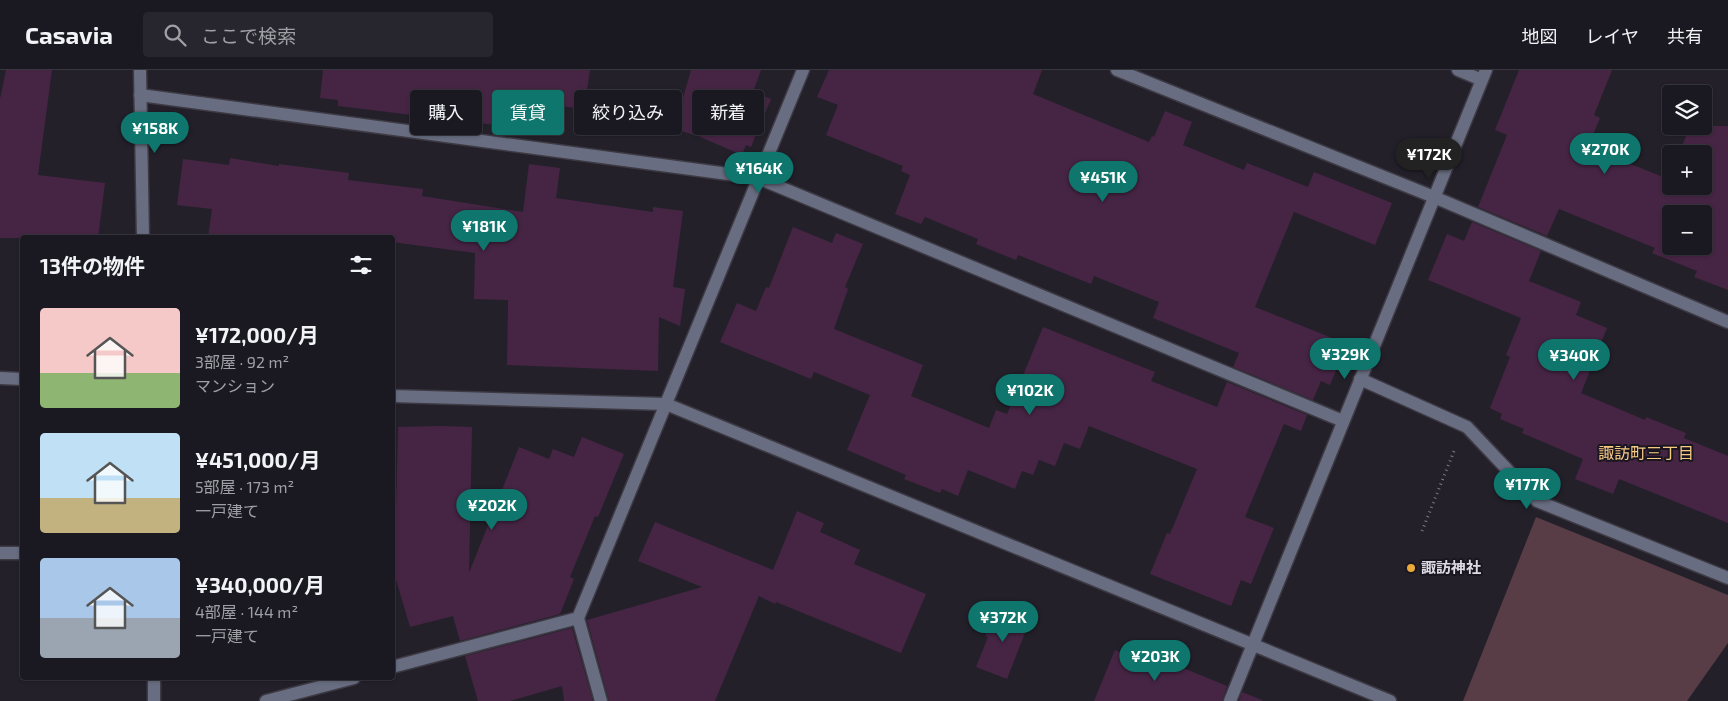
<!DOCTYPE html>
<html lang="ja">
<meta charset="utf-8">
<style>
:root{--surface:#1a1820;--page:#27252d;--text:#f1f3f6;--muted:#9fa0a5;--line:#38373e;--accent:#0f766e}
body{margin:0;font-family:"Exo 2","Noto Sans JP",sans-serif;background:var(--page);color:var(--text);height:100vh;display:flex;flex-direction:column;font-size:19px;white-space:nowrap}
*{box-sizing:border-box;margin:0}
p{font-size:16px;color:var(--muted)}
.icon{flex:none;width:28px;height:28px;fill:none;stroke:currentColor;stroke-width:2;stroke-linecap:round;stroke-linejoin:round}
.map{position:relative;flex:1;overflow:hidden}
.panel{position:absolute;left:20px;top:165px;width:375px;height:445px;display:flex;flex-direction:column;background:var(--surface);border-radius:5px;box-shadow:0 1px 4px #0004,0 0 0 1px var(--line)}
.panel>*{flex:none}
.banner{position:absolute;left:410px;top:20px;width:475px;height:45px;display:flex;gap:10px}
.tools{position:absolute;left:1662px;top:15px;display:grid;gap:10px}
.tools a{display:grid;place-items:center;width:50px;height:50px;border-radius:5px;background:var(--surface);box-shadow:0 1px 4px #0004,0 0 0 1px var(--line);font-size:25px}
.price{position:absolute;translate:-50% -42px;padding:0 11px;border-radius:18px;background:var(--accent);color:#fff;font-size:16px;line-height:32px;filter:drop-shadow(0 1px 2px #0008)}
.price::after{content:'';position:absolute;left:50%;top:30px;width:15px;height:11px;margin-left:-8px;background:inherit;clip-path:polygon(0 0,100% 0,50% 100%)}
.price.current{background:#222;color:#fff}
ul{padding:0;list-style:none}
li{display:flex;align-items:center;gap:15px;height:125px;padding:0 20px}
li span{display:grid;place-items:center;flex:none;width:140px;height:100px;border-radius:5px;color:#555}
li>.icon{margin-inline-start:auto}
span .icon{width:60px;height:60px;fill:#fffc;stroke-width:1}
li b{font-size:21px}
h2{display:flex;justify-content:space-between;align-items:center;height:60px;padding:0 20px;font-size:21px}
.pill{padding:0 18px;border-radius:5px;background:var(--surface);box-shadow:0 1px 4px #0004,0 0 0 1px var(--line);font-size:18px;line-height:45px}
.pill.current{background:var(--accent);color:#fff}
header{display:flex;align-items:center;gap:30px;box-sizing:border-box;height:70px;padding:0 25px;background:var(--surface);border-bottom:1px solid var(--line)}
header strong{font-size:24px}
nav{display:flex;gap:28px;margin-inline-start:auto;font-size:18px}
.search{width:350px;height:45px;background:var(--page);display:flex;align-items:center;gap:12px;box-sizing:border-box;padding:0 18px;border-radius:5px;color:var(--muted);font-size:19px}
.map>svg:first-child{display:block}
.green{fill:#583c46}
.building{fill:#462544;fill-rule:evenodd}
.lines{fill:none;stroke-linecap:round;stroke-linejoin:round}
.minor-casing{stroke:#3d3a44;stroke-width:15}
.path{stroke:#7d7a83;stroke-width:3;stroke-dasharray:1 4;stroke-linecap:butt}
.minor{stroke:#686d81;stroke-width:12}
.poi-dot{fill:#eaaa39;stroke:#1a1620;stroke-width:2}
.labels{text-anchor:middle;stroke-width:4;stroke-linejoin:round;paint-order:stroke}
.poi-label{font-size:15px;font-weight:bold;fill:#dddbe2;stroke:#1a1620;text-anchor:start}
.neighbourhood-label{font-size:16px;fill:#f6c985;stroke:#1a1620}
</style>
<header>
<strong>Casavia</strong>
<div class="search"><svg class="icon" aria-label="search" viewBox="0 0 24 24"><circle cx="10" cy="10" r="6"/><path d="M15 15l6 6"/></svg>ここで検索</div>
<nav><a>地図</a><a>レイヤ</a><a>共有</a></nav>
</header>
<div class="map">
<svg width="1728" height="631" viewBox="0 0 1728 631">
<rect width="100%" height="100%" fill="#23202a"/>
<path class="green" d="M 1536,447 L 1728,525 L 1728,573 L 1687,631 L 1463,631 Z"/>
<path class="building" d="M 6,0 L 52,0 L 38,105 L 105,113 L 98,168 L 0,168 L 0,29 Z
M 323,0 L 590,0 L 584,39 L 516,30 L 512,57 L 338,36 L 338,30 L 320,28 Z
M 691,0 L 761,0 L 753,22 L 771,29 L 751,77 L 746,75 L 742,85 L 698,66 L 674,59 Z
M 829,0 L 1042,0 L 1033,24 L 1149,72 L 1152,66 L 1154,67 L 1165,41 L 1192,52 L 1183,75 L 1244,100 L 1247,93 L 1308,117 L 1314,102 L 1392,133 L 1375,175 L 1294,142 L 1255,237 L 1347,274 L 1330,315 L 1321,311 L 1313,330 L 1233,297 L 1239,283 L 1153,248 L 1159,232 L 1094,206 L 1091,214 L 1018,185 L 1016,190 L 976,174 L 978,169 L 925,147 L 921,154 L 895,144 L 910,105 L 901,101 L 903,96 L 826,65 L 838,35 L 817,27 Z
M 1519,0 L 1612,0 L 1594,45 L 1600,48 L 1588,77 L 1668,109 L 1671,101 L 1671,116 L 1704,116 L 1704,84 L 1679,84 L 1690,56 L 1728,56 L 1728,220 L 1694,207 L 1697,201 L 1652,183 L 1655,178 L 1559,139 L 1547,166 L 1478,137 L 1507,65 L 1495,60 ZM 1671,144 L 1704,144 L 1704,176 L 1671,176 Z
M 230,88 L 279,96 L 279,94 L 349,103 L 348,110 L 423,119 L 422,126 L 523,142 L 529,94 L 560,98 L 556,128 L 653,142 L 653,137 L 683,141 L 673,217 L 685,219 L 680,256 L 659,247 L 658,301 L 507,295 L 508,230 L 474,229 L 475,183 L 392,172 L 392,168 L 208,168 L 212,139 L 177,135 L 183,89 L 229,95 Z
M 1472,152 L 1541,181 L 1529,211 L 1581,232 L 1576,245 L 1607,258 L 1581,323 L 1645,350 L 1646,347 L 1686,363 L 1684,368 L 1728,386 L 1728,453 L 1619,409 L 1613,424 L 1575,409 L 1583,389 L 1522,363 L 1524,359 L 1500,349 L 1502,344 L 1490,338 L 1510,287 L 1506,285 L 1521,248 L 1428,210 L 1447,164 L 1464,171 Z
M 793,157 L 832,173 L 836,163 L 863,174 L 845,217 L 848,219 L 834,259 L 923,295 L 911,326 L 989,358 L 996,340 L 1007,344 L 1043,257 L 1155,302 L 1151,311 L 1217,337 L 1227,312 L 1307,345 L 1301,361 L 1284,354 L 1245,447 L 1274,458 L 1251,514 L 1241,510 L 1231,536 L 1150,504 L 1167,463 L 1170,464 L 1197,399 L 1089,356 L 1080,379 L 1064,373 L 1055,396 L 1039,390 L 1033,405 L 1022,401 L 1015,419 L 968,400 L 958,426 L 942,419 L 940,423 L 904,409 L 906,405 L 847,380 L 870,325 L 814,302 L 811,309 L 720,272 L 737,233 L 756,241 L 766,217 L 769,218 Z
M 441,356 L 472,357 L 469,503 L 519,377 L 549,389 L 553,379 L 574,387 L 582,367 L 624,384 L 598,447 L 595,446 L 570,507 L 574,509 L 560,544 L 460,571 L 453,546 L 410,557 L 392,496 L 392,478 L 395,478 L 398,357 Z
M 797,441 L 824,453 L 820,462 L 860,480 L 854,494 L 926,524 L 901,583 L 776,532 L 775,534 L 759,526 L 715,631 L 609,631 L 587,550 L 702,517 L 638,491 L 655,452 L 773,500 Z
M 997,537 L 1030,550 L 1007,609 L 976,597 L 988,567 L 985,566 Z
M 572,558 L 593,631 L 564,631 L 562,616 L 510,631 L 478,631 L 465,586 Z
M 1115,580 L 1151,595 L 1154,586 L 1227,616 L 1222,631 L 1094,631 Z
M 1242,622 L 1262,630 L 1262,631 L 1239,631 Z"/>
<g class="lines">
<defs>
<path id="minor" d="M 140,0 L 143,168
M 1117,0 L 1434,127 L 1728,252
M 1458,0 L 1482,10
M 140,25 L 758,108 L 1343,351
M 0,308 L 22,309
M 1360,309 L 1467,357 L 1537,431 L 1728,508
M 392,326 L 666,334 L 1390,631
M 0,483 L 22,483
M 392,597 L 578,548
M 154,608 L 154,631
M 266,631 L 354,608
M 601,631 L 578,548 L 803,0
M 1230,631 L 1486,0"/>
</defs>
<use href="#minor" class="minor-casing"/>
<path class="path" d="M 1422,461 L 1454,381"/>
<use href="#minor" class="minor"/>
</g>
<circle class="poi-dot" cx="1411" cy="498" r="5"/>
<g class="labels">
<g class="poi-label">
<text x="1421" y="503">諏訪神社</text>
</g>
<g class="neighbourhood-label">
<text x="1646" y="389">諏訪町三丁目</text>
</g>
</g>
</svg>
<div class="tools">
<a><svg class="icon" aria-label="layers" viewBox="0 0 24 24"><path d="M12 4l9 5-9 5-9-5zM3 14l9 5 9-5"/></svg></a>
<a>+</a>
<a>−</a>
</div>
<b class="price" style="left:155px;top:84px">¥158K</b>
<b class="price" style="left:1605px;top:105px">¥270K</b>
<b class="price current" style="left:1429px;top:110px">¥172K</b>
<b class="price" style="left:759px;top:124px">¥164K</b>
<b class="price" style="left:1103px;top:133px">¥451K</b>
<b class="price" style="left:484px;top:182px">¥181K</b>
<b class="price" style="left:1345px;top:310px">¥329K</b>
<b class="price" style="left:1574px;top:311px">¥340K</b>
<b class="price" style="left:1030px;top:346px">¥102K</b>
<b class="price" style="left:1527px;top:440px">¥177K</b>
<b class="price" style="left:492px;top:461px">¥202K</b>
<b class="price" style="left:1003px;top:573px">¥372K</b>
<b class="price" style="left:1155px;top:612px">¥203K</b>
<div class="banner">
<a class="pill">購入</a>
<a class="pill current">賃貸</a>
<a class="pill">絞り込み</a>
<a class="pill">新着</a>
</div>
<section class="panel">
<h2>13件の物件<svg class="icon" aria-label="filters" viewBox="0 0 24 24"><path d="M4 7h16M4 17h16"/><circle cx="9" cy="7" r="2"/><circle cx="15" cy="17" r="2"/></svg></h2>
<ul>
<li><span style="background:linear-gradient(#f6c9c9 65%,#8fb573 0)"><svg class="icon" aria-label="home" viewBox="0 0 24 24"><path d="M3 11l9-7 9 7M6 9v11h12V9"/></svg></span><div><b>¥172,000/月</b><p>3部屋 · 92 m²</p><p>マンション</p></div></li>
<li><span style="background:linear-gradient(#bfe0f5 65%,#c2b280 0)"><svg class="icon" aria-label="home" viewBox="0 0 24 24"><path d="M3 11l9-7 9 7M6 9v11h12V9"/></svg></span><div><b>¥451,000/月</b><p>5部屋 · 173 m²</p><p>一戸建て</p></div></li>
<li><span style="background:linear-gradient(#a9c7e8 60%,#9aa5b1 0)"><svg class="icon" aria-label="home" viewBox="0 0 24 24"><path d="M3 11l9-7 9 7M6 9v11h12V9"/></svg></span><div><b>¥340,000/月</b><p>4部屋 · 144 m²</p><p>一戸建て</p></div></li>
</ul>
</section>
</div>
